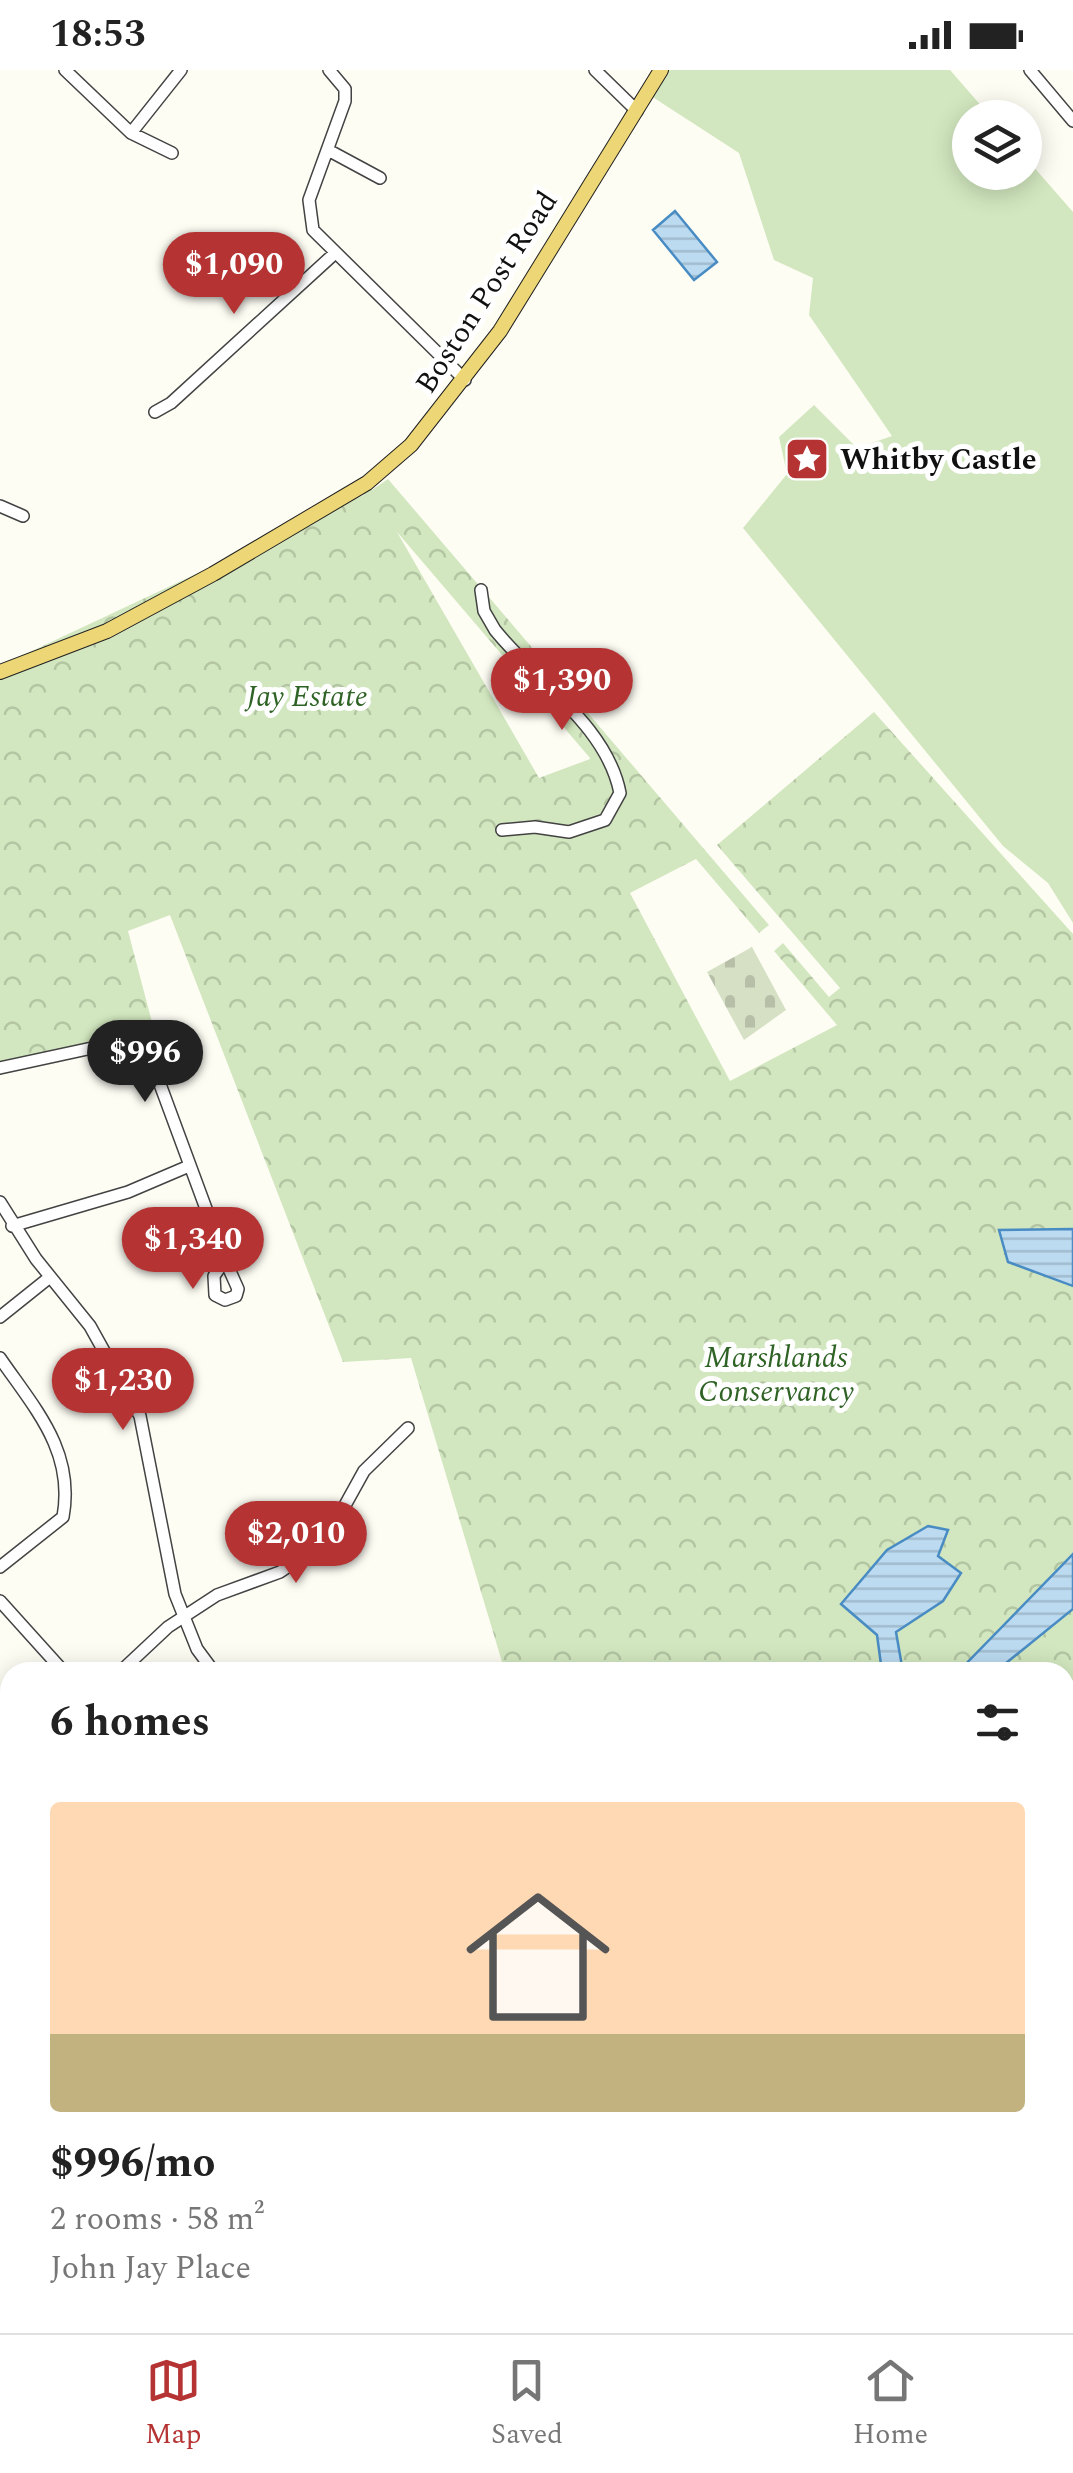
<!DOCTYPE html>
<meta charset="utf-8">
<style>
:root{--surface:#fff;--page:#f2f2f2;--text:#222;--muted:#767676;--line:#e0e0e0;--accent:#b53333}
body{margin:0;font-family:Spectral,serif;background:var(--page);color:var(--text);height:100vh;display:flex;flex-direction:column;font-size:38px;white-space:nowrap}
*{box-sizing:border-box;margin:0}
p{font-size:32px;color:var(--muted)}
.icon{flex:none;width:55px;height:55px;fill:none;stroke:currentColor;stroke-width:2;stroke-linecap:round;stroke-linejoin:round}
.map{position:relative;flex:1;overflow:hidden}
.sheet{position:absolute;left:0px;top:1592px;width:1075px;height:672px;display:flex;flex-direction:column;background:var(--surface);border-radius:30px 30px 0 0;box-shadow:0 5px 25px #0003}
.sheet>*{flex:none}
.controls{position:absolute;left:952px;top:30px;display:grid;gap:20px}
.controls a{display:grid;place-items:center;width:90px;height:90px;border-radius:50%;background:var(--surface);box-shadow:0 5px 25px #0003;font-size:50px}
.price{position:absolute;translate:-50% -85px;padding:0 22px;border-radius:35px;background:var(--accent);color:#fff;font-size:32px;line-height:65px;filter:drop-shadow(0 2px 5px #0008)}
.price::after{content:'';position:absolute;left:50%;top:60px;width:30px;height:22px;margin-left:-15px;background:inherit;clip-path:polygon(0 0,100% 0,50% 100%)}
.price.selected{background:#222;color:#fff}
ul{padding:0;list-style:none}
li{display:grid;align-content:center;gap:20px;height:530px;padding:0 50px}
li+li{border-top:2px solid var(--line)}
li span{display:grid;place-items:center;height:310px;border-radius:10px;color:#555}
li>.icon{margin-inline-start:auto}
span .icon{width:180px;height:180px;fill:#fffc;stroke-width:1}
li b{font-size:42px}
h2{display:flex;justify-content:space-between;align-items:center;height:120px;padding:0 50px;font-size:42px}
.status{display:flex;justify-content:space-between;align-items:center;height:70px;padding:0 50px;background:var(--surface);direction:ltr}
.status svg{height:28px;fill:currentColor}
.tabs{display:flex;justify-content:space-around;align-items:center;height:140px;border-top:2px solid var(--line);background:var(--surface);font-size:28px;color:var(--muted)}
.tabs a{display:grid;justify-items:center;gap:5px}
.tabs .selected{color:var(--accent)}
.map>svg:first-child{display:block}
.grass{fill:#d2e7bf}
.cemetery{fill:url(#cemetery-stones)}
.park{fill:url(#park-crowns);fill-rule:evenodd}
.water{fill:url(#water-rules);stroke:#498cc3;stroke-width:2.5}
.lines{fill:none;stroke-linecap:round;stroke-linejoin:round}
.minor-casing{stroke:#434343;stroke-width:14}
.major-casing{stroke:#212121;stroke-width:16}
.minor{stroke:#fff;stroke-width:11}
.major{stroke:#edd675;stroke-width:14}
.labels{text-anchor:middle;stroke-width:10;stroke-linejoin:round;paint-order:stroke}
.street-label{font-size:30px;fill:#101010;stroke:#fff}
.poi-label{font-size:30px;font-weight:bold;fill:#101010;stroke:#fff;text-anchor:start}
.park-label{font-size:30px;font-style:italic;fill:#2f6325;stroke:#fff}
</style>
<div class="status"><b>18:53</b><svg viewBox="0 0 49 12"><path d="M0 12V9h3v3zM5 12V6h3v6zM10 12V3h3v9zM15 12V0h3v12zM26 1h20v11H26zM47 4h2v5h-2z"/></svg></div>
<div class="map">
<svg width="1073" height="2263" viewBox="0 0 1073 2263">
<defs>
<pattern id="cemetery-stones" width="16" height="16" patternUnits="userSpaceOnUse" patternTransform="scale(2.5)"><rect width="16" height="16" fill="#d6e0c5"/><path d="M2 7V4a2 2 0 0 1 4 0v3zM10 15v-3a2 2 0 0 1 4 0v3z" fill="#b7bfa8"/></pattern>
<pattern id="park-crowns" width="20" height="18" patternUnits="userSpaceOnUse" patternTransform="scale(2.5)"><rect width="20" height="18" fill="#d2e7bf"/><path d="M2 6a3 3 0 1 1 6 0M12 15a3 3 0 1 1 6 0" fill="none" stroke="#b3c5a3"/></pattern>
<pattern id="water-rules" width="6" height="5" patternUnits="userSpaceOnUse" patternTransform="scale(2.5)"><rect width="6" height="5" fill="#bcdbf1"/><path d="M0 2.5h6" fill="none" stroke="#a1bbce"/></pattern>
</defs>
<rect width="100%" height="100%" fill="#fefdf4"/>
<path class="grass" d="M 667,0 L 950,0 L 991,47 L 970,48 L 970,102 L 1025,102 L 1025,87 L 1073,142 L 1073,853 L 1048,813 L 1003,776 L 743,458 L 787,404 L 779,367 L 814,335 L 857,378 L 892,366 L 809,245 L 813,208 L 774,190 L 739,83 L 651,26 Z"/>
<path class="cemetery" d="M 752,877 L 786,940 L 744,970 L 707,902 Z"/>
<path class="park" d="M 388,409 L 769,855 L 759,863 L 696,789 L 630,823 L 730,1011 L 837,955 L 774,881 L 783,873 L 829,927 L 840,918 L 717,775 L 874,642 L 1073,864 L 1073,1878 L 1065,1890 L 1065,1602 L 505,1602 L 411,1288 L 343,1292 L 170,845 L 128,861 L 153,956 L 0,996 L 0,596 L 364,425 L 367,413 L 372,420 ZM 397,462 L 590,688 L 590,689 L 539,708 Z"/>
<path class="water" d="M 675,141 L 717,192 L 694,210 L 653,160 Z
M 1073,1159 L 1073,1216 L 1008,1192 L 999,1160 Z
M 928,1456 L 948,1460 L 938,1486 L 961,1503 L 943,1531 L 896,1562 L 903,1602 L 882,1602 L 877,1565 L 841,1534 L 887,1480 Z
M 1073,1484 L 1073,1539 L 995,1602 L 958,1602 Z
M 1065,1695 L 1073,1696 L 1073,2263 L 324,2263 L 331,2255 L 1065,2255 Z"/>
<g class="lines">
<defs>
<path id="minor" d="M 65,0 L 131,63 L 172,83
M 329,0 L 345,19 L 345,31 L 309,130 L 313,160 L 465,310
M 595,0 L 637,41
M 1030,0 L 1073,51
M 131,63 L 181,0
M 328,80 L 380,108
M 155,342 L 171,333 L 334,184
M 0,436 L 23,446
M 481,520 L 484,541 L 495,560 C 536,611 607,656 620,723 L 605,750 L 569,762 L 535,757 L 502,760
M 0,998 L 129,970 L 147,979 L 225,1190
M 0,1132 L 36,1189 L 90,1256 L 140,1346 L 175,1524 L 197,1579 L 214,1602
M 12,1156 L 128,1122 L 189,1096
M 225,1190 L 238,1219 L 236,1226 L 225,1230 L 215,1225 L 214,1206 Z
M 0,1247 L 50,1207
M 0,1288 C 35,1339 75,1381 63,1447 L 0,1497
M 0,1531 L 64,1602
M 120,1602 L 168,1557 L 217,1525 L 280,1502 L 310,1482 L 328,1466 L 364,1401 L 408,1358
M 0,1656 L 10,1661
M 0,1891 L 10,1871
M 0,1935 L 10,1948
M 0,2233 L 10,2230
M 0,2247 L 10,2252"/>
<path id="major" d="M 0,602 L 107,561 L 213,504 L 367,413 L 411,375 L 500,261 L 661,0"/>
</defs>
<use href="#minor" class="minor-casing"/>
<use href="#major" class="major-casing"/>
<use href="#minor" class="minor"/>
<use href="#major" class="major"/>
</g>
<defs>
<symbol id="sight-square" viewBox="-11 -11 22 22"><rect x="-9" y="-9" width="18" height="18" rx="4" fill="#b53333" stroke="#fff"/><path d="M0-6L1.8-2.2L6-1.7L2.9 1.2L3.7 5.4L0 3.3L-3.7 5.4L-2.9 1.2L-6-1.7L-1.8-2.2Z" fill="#fff"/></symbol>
</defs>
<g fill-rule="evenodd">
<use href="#sight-square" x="782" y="364" width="50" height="50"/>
</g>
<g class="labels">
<g class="street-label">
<text transform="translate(486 222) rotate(-57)" y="10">Boston Post Road</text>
</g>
<g class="poi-label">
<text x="840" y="399">Whitby Castle</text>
</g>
<g class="park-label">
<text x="307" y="636">Jay Estate</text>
<text x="776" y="1297">Marshlands<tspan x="776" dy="34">Conservancy</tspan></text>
</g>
</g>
</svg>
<div class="controls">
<a><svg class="icon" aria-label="layers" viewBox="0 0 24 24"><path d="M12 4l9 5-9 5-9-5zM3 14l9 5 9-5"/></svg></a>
</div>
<b class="price" style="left:234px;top:247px">$1,090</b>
<b class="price" style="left:562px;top:663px">$1,390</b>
<b class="price selected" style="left:145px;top:1035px">$996</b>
<b class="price" style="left:193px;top:1222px">$1,340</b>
<b class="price" style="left:123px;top:1363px">$1,230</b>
<b class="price" style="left:296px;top:1516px">$2,010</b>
<section class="sheet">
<h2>6 homes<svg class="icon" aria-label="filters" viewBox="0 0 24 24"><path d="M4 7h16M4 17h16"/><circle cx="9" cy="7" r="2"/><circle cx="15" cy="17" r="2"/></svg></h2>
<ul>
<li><span style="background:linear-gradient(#ffd9b3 75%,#c2b280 0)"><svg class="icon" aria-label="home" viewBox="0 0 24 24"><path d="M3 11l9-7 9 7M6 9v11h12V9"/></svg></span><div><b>$996/mo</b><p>2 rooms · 58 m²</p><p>John Jay Place</p></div></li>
</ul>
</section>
</div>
<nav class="tabs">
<a class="selected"><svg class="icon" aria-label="map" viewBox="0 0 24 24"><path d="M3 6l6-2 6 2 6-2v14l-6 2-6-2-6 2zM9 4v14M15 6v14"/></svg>Map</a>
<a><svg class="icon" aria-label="saved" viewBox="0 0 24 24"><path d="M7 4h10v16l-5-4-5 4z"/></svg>Saved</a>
<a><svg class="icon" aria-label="home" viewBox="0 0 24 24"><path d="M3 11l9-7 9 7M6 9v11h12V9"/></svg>Home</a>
</nav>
